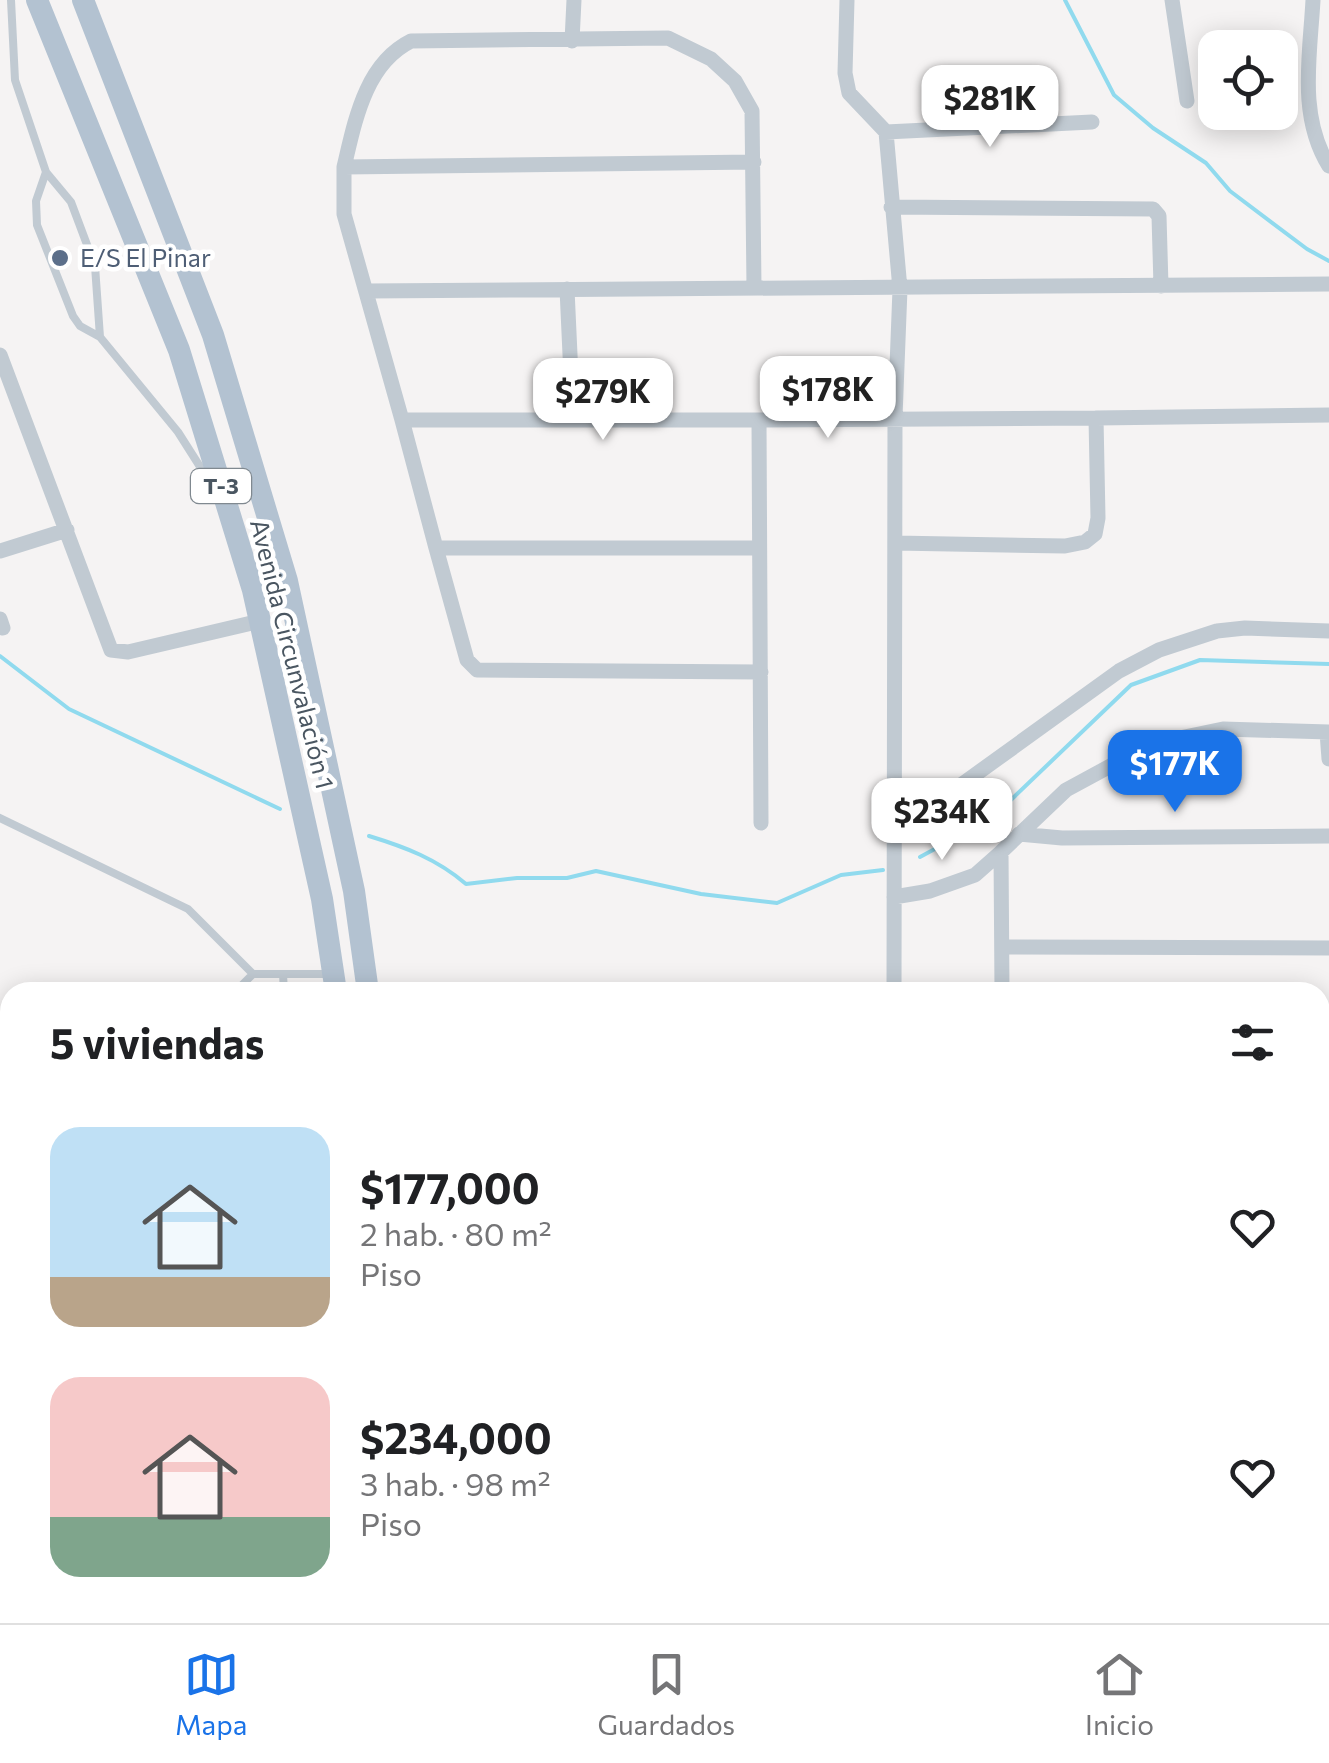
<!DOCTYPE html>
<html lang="es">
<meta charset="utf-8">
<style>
:root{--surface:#fff;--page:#f2f2f2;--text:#202124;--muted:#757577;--line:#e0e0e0;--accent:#1a73e8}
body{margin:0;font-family:Commissioner,sans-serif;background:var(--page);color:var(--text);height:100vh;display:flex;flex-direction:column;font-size:38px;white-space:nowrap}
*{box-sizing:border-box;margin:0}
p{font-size:32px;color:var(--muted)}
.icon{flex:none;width:55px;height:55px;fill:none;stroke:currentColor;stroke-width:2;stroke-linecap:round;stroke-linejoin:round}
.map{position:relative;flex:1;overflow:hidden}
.side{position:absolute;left:0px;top:982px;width:1330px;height:642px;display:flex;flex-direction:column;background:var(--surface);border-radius:30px 30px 0 0;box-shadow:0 5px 25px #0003}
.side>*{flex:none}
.buttons{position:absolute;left:1198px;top:30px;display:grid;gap:20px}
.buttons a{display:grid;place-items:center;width:100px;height:100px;border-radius:20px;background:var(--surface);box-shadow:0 5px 25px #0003;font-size:50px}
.price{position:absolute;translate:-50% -85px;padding:0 22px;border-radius:20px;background:#fff;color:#222;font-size:32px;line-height:65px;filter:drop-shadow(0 2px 5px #0008)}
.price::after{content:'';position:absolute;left:50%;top:60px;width:30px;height:22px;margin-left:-15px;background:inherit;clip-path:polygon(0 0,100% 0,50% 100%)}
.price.selected{background:var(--accent);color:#fff}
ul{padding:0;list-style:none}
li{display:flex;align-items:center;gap:30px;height:250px;padding:0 50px}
li span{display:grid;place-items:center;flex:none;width:280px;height:200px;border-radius:30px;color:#555}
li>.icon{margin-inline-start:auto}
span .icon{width:120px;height:120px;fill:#fffc;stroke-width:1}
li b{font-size:42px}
h2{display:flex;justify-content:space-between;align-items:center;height:120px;padding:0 50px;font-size:42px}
.dock{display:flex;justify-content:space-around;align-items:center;height:140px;border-top:2px solid var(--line);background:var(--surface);font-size:28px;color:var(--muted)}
.dock a{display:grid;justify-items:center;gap:5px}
.dock .selected{color:var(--accent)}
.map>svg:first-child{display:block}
.green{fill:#c3f1d5}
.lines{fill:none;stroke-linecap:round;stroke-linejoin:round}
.stream{stroke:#90daee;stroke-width:4}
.service{stroke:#c1cad2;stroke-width:8}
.minor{stroke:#c1cad2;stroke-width:15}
.primary{stroke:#b3c2d1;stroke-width:22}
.service-dot{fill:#5c6f8a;stroke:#fff;stroke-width:4}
.labels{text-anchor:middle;stroke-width:9;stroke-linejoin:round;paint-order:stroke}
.shield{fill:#fff;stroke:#808990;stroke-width:2.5}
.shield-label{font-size:22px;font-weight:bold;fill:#4a5661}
.service-label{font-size:25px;fill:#4e5e75;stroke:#fff;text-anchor:start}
.street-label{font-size:25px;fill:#4a5661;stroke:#fff}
</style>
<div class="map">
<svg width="1329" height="1623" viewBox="0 0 1329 1623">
<rect width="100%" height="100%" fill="#f5f3f3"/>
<path class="green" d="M 477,1615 L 1040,1615 L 1040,1623 L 475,1623 Z"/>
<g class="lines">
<path class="stream" d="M 1065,0 L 1114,95 L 1153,128 L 1206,163 L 1230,191 L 1307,249 L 1329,261
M 0,656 L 69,709 L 280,809
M 369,836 C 405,847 437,859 466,884 L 517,878 L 567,878 L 596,871 L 701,894 L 777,903 L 841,875 L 883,870
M 920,857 L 992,818 L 1131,685 L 1200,660 L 1329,664
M 922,1623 L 922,1615"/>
<path class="service" d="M 11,0 L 15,80 L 46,172 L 71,202 L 95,266 L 100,337 L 178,432 L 211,484
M 46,172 L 36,201 L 37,225 L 73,316 L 80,326 L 100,337
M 0,818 L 188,909 L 253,974 L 328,974
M 283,974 L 284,992
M 235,992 L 253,974"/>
<path class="minor" d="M 847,0 L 845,73 L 849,93 L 886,132 L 900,289 L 895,417 L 894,992
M 1172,0 L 1187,101
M 1313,0 C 1310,56 1298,116 1329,166
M 572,41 L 574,0
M 886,132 L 1092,122
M 754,162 L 344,167 L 344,214 L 402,420 L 759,420 L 761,823
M 344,167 C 355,121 365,64 411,41 L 668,38 L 711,59 L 735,81 L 752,111 L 754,287
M 891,207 L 1153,209 L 1159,216 L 1161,286
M 567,289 L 573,420
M 367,291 L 1329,284
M 0,355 L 111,650 L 128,652 L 260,621
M 402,420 L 436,548 L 759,548
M 759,420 L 1096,418
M 895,543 L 1065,546 L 1085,542 L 1095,534 L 1098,518 L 1096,418 L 1329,415
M 436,548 L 467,660 L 477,670 L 761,672
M 0,551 L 67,530
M 0,619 L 3,628
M 1327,732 L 1329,759
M 894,810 L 925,807 L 943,798 L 1119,671 L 1159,650 L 1217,631 L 1245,628 L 1329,631
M 1019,834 L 1062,838 L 1329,836
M 894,897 L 930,891 L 975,875 L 1001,852
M 1002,947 L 1329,948
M 1002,992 L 1001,852 L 1066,790 L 1151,744 L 1223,729 L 1329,732
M 1320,1053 L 1329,1053
M 1320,1152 L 1329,1151
M 1320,1263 L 1329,1263
M 1320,1370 L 1329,1370
M 1320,1386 L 1329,1386
M 0,1396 L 4,1461
M 1320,1572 L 1329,1572
M 0,1602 L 10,1599
M 88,1623 L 88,1615
M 144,1623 L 144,1615
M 224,1623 L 224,1615
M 1039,1623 L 1039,1615
M 1176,1623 L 1177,1615
M 1297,1623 L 1298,1615"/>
<path class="primary" d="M 37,0 L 179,350 L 253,590 L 322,899 L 336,992
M 83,0 L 213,335 L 287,581 L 354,891 L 368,992
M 320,1615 L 323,1623
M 417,1615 L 417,1623
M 383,1623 L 383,1615
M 475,1623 L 477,1615"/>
</g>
<circle class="service-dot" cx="60" cy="258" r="10"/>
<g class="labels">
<rect class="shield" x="191" y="469" width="60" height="34" rx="8"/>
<g class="shield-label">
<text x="221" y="494">T-3</text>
</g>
<g class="service-label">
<text x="80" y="267">E/S El Pinar</text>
</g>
<g class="street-label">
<text transform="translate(292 654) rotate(76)" y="9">Avenida Circunvalación 1</text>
</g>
</g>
</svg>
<div class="buttons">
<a><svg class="icon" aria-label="locate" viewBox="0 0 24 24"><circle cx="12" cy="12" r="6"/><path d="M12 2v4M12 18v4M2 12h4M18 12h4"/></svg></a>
</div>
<b class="price" style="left:990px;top:150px">$281K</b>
<b class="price" style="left:828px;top:441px">$178K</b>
<b class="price" style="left:603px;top:443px">$279K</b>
<b class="price selected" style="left:1175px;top:815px">$177K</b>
<b class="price" style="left:942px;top:863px">$234K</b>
<section class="side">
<h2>5 viviendas<svg class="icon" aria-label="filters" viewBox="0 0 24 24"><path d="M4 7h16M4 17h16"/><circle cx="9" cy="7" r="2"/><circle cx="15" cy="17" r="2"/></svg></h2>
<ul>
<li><span style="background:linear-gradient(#bfe0f5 75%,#b9a48a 0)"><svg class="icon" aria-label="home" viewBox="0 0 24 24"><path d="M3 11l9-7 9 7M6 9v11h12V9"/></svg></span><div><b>$177,000</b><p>2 hab. · 80 m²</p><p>Piso</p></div><svg class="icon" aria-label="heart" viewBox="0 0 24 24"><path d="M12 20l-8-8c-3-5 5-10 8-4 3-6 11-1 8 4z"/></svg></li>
<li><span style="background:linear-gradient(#f6c9c9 70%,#7fa58c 0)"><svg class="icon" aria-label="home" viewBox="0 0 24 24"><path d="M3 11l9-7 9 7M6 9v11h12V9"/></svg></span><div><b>$234,000</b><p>3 hab. · 98 m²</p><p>Piso</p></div><svg class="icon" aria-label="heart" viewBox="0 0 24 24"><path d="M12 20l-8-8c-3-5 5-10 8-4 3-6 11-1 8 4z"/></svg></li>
</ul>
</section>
</div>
<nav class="dock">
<a class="selected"><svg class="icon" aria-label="map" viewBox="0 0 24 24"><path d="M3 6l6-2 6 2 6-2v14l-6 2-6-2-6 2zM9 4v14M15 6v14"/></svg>Mapa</a>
<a><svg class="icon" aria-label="saved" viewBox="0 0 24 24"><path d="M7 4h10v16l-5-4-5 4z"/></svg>Guardados</a>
<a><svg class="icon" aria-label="home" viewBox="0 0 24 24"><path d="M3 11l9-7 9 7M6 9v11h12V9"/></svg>Inicio</a>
</nav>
